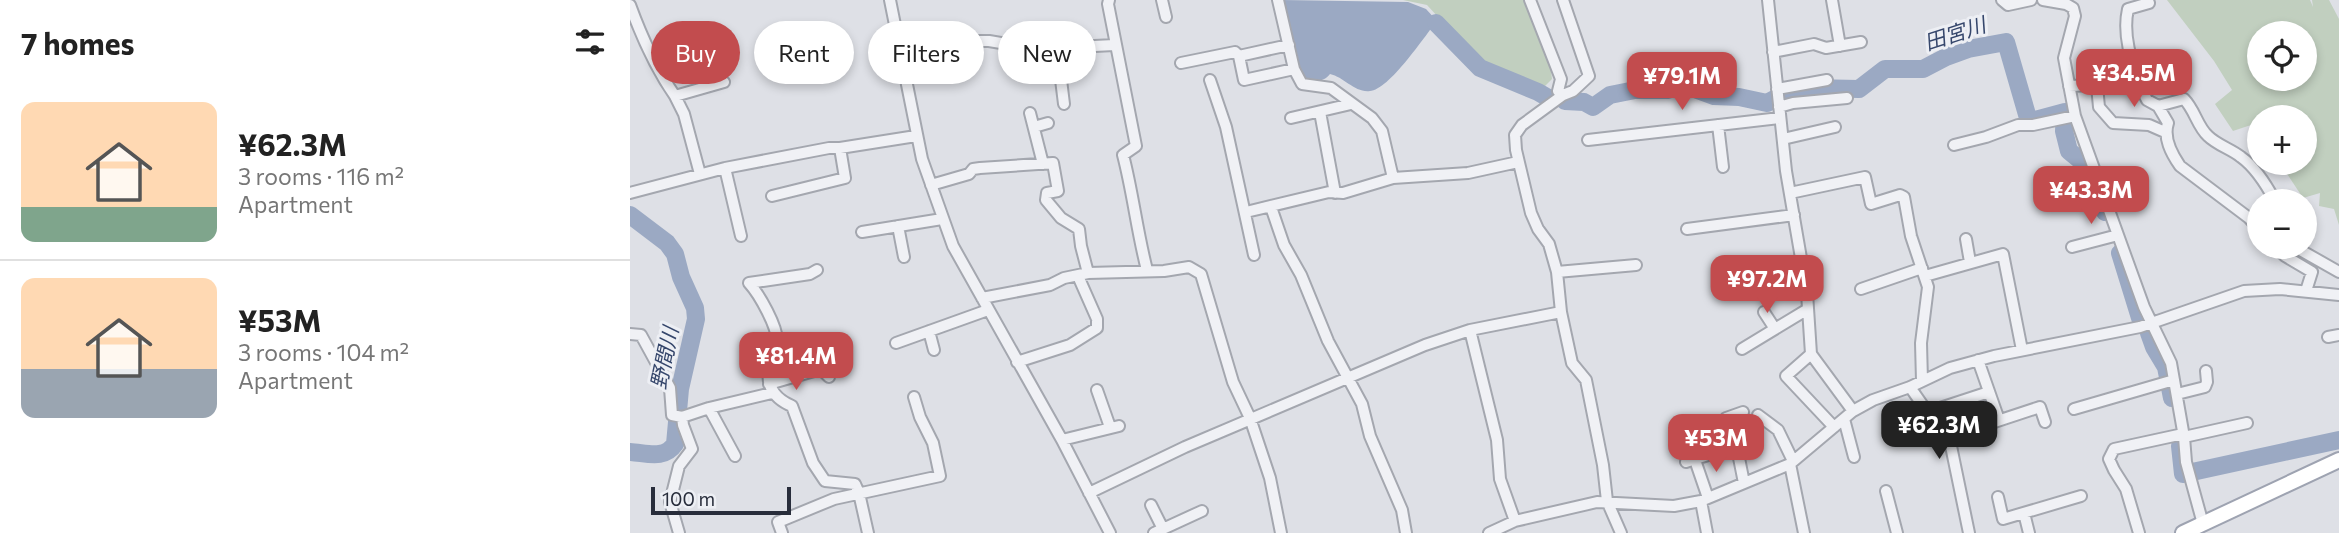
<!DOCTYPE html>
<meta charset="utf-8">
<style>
:root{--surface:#fff;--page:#f2f2f2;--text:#222;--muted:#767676;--line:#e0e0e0;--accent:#c24c4e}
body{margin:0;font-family:Commissioner,"Noto Sans JP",sans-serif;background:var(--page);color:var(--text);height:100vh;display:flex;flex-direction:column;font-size:26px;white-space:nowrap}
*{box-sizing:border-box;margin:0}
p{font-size:23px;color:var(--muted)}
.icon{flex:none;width:38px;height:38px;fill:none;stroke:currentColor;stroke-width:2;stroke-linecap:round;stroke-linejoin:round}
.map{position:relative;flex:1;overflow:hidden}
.details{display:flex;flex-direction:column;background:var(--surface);width:630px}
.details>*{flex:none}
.hud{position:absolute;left:21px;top:21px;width:665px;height:63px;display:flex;gap:14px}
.controls{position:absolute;left:1617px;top:21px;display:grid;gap:14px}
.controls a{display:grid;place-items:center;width:70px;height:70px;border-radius:50%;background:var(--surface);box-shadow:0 4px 10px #0003;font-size:35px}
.scale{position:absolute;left:21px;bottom:18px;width:140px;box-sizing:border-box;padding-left:7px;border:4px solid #282d3b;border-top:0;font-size:19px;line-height:24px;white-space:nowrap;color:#282d3b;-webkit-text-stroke:5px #edeff4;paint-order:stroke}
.price{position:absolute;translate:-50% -60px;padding:0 16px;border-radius:14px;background:var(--accent);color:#fff;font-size:23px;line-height:46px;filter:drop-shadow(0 2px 4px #0008)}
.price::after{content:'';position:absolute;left:50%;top:42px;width:21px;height:16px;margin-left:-10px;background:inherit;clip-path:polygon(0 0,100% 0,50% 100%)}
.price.current{background:#222;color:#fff}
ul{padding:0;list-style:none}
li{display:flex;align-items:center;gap:21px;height:175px;padding:0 21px}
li+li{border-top:2px solid var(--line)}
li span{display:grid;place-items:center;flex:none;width:196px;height:140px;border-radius:14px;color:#555}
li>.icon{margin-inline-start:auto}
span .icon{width:84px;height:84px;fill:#fffc;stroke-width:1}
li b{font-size:30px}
h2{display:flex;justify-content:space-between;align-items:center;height:84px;padding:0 21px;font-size:30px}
.tag{padding:0 24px;border-radius:32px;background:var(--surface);box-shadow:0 4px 10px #0003;font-size:24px;line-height:63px}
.tag.current{background:var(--accent);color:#fff}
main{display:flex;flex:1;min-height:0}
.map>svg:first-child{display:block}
.green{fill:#c1cfbf;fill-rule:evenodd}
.water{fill:#9ba9c3}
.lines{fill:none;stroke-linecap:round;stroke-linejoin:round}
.river{stroke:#9ba9c3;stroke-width:18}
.minor-casing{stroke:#a4a7af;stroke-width:14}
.major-casing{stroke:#9ea3b1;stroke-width:18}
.minor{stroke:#f0f1f5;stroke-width:10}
.major{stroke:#fff;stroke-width:14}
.labels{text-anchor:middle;stroke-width:6;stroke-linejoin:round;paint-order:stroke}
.water-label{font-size:21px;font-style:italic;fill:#36476c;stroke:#edeff4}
</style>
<main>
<section class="details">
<h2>7 homes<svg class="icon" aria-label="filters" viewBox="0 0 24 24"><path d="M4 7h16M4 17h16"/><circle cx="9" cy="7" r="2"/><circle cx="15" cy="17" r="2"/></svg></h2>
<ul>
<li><span style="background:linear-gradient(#ffd9b3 75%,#7fa58c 0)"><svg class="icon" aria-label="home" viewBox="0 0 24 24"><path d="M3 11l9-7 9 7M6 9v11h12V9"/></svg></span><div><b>¥62.3M</b><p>3 rooms · 116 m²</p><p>Apartment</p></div></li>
<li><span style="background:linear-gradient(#ffd9b3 65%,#9aa5b1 0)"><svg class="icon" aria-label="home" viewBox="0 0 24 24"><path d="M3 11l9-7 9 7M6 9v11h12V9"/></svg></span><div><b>¥53M</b><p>3 rooms · 104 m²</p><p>Apartment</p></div></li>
</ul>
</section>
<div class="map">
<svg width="1709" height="533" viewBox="0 0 1709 533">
<rect width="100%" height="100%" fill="#dee0e6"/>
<path class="green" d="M 773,0 L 895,0 L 920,62 L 922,79 L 909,92 L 853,66 L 797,5 Z
M 1537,0 L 1680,0 L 1683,7 L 1682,0 L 1699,0 L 1709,19 L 1709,225 L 1704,209 L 1689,206 L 1690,193 L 1673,198 L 1650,163 L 1675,163 L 1675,117 L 1629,117 L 1629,132 L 1624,124 L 1603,131 L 1585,104 L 1602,90 L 1584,61 ZM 1629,33 L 1675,33 L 1675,79 L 1629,79 Z"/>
<path class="water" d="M 652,0 L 778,2 L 796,9 L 807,21 C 794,37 759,90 740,91 C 725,93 714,77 700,74 C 693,83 683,82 673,78 L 668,71 Z"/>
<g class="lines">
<path class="river" d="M 806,23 L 850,68 L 908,92 L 920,99
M 935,101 L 954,102 L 963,107 L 980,95 L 1005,90 L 1037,90 L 1054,85 L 1084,96 L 1109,97 L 1137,103 L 1152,95 L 1178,88 L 1229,89 L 1255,69 L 1293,69 L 1316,57 L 1338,49 L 1376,42 L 1398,118 L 1401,121 L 1435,112 L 1434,131 L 1439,151 L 1450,160 L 1475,212
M 0,215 L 37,243 L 45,254 L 51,277 L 65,308 L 66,319 L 50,389 L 45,444 C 34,460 17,453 0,452
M 1490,253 L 1511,321
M 1519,333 L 1524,347 L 1536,367 L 1542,398
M 1550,446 L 1553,474 L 1709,440"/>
<defs>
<path id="minor" d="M 260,0 L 292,159 L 323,246 L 432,440 L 480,533
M 479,0 L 478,4 L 506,146 L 493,155 C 503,193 507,232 517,270
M 532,0 L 536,17
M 648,0 L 664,69 L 672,84 L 701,88 L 742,118 L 752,131 L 763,178 L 838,173 L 888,162
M 900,0 L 931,79 L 928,91 L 933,95
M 933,0 L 959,76 L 943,91 L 933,95 L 892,125 L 885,135 L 886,150 L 901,213 L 908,229 L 919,244 L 927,272 L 931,312 L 942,363 L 956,380 L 973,465 L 977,501 L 991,533
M 1138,0 L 1156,171 L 1177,293 L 1181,354 L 1223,411
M 1202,0 L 1210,46
M 1372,0 L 1378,5 L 1401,0
M 1413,0 L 1436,4 L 1443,8 L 1445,16 L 1434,58 L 1445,116 L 1514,307 L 1541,363 L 1554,437 L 1556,462 L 1573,524
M 0,5 C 12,38 25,67 45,96
M 427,47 L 434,104
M 1143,52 L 1184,44 L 1196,48 L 1231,42
M 609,56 L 659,45
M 273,61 L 329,51 L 347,41 L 359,41 L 406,49 L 484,45
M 551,63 L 605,52 L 609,56 L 614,80 L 664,69
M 580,80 L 596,127 L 624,255
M 1439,86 L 1492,84 L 1510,86 L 1517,100 L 1528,106 L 1554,99 C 1565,110 1567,126 1578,136 C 1587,145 1601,149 1611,157 C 1625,167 1637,186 1645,201
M 1467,86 L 1469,107 L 1483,123 L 1519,125 L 1535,132
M 1510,86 C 1502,63 1492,35 1498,9 L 1519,3
M 1147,89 L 1197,80
M 1528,106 L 1538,123 C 1533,138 1541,153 1550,166 L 1619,218 L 1629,229
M 1149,107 L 1163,103 L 1217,98
M 690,112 L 705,193
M 400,113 L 413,164
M 661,118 L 721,104
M 1088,125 L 1093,167
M 404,127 L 418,123
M 1153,139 L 1205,127
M 958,140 L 1150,118
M 1324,145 L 1356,137 L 1388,125 L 1403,125 L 1445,116
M 95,168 L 111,236
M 70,174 L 54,114 L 45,96 L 94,82
M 301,185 L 339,174 L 343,169 L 350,168 L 423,163 L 428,191 L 417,193 L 416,200 L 431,218 L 449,229 L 451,246 L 458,273
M 0,193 L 95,168 L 199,148 L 210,148 L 286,136
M 1160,193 L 1235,177 L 1241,204 L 1270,195 L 1274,197 L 1281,236 L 1298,287 L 1291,343 L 1292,381
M 142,196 L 215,178 L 210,148
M 641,207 L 654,245 L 671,275 L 698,341 L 732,404 L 740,436 L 772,510 L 776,533
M 616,212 L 699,192 L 713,193 L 763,178
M 268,226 L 274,257
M 1057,229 L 1164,215
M 232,232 L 312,219
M 1336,239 L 1340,262
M 1442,247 L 1488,235
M 1646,247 L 1655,256 L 1682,272 L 1676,291
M 1665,247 L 1709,272
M 927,272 L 1006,265
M 1295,276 L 1373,254 L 1392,350
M 119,283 C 129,294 148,327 147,342 C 147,347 142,353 141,357 C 134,380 140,397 162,406 L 183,463 L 195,481 L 225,484 L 229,493 L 238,533
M 119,283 L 180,274 L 187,270
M 1231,289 L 1292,268
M 352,298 L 420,285 L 434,278 L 458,273 L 534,271 L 559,267 L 571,274 L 603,382 L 620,418 L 640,478 L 651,533
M 1134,312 L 1145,329
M 840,330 L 867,440 L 870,479 L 885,521
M 299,331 L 304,350
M 0,334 L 11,335 L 40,388 L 42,415 L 52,417 L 79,408 L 142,393
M 1698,337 L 1709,335
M 266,343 L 358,310
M 1112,349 L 1178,309
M 1181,354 L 1156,376 L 1204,427
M 1348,360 L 1369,420
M 387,362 L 440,345 L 467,328 L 467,319 L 448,276
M 139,384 L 191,369 L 199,377
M 1280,387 L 1321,446 L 1339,533
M 467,390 L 480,427
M 1547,394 L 1575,387 L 1577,382 L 1576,371
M 79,408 L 105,456
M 1444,409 L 1544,380
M 1113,412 L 1096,418 L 1109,458 L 1114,483
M 1298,412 L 1359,392
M 1128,415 L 1148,430 L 1163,461
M 1214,419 L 1224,457
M 1554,437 L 1617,423
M 1316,438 L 1410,407 L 1415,422
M 432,440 L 489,426
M 1065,460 L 1078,498
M 1056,462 L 1078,455
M 1160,464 L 1174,533
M 1256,491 L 1267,533
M 459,493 L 555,447 L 795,345 L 840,330 L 931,312
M 1368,497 L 1373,519 L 1451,496
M 1071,501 L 1077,533
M 521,505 L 533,529
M 1394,513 L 1399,533
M 49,533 L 40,502 L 49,466 L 62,449 L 53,425 L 52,417
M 152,533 L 148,522 L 204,499 L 310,476 L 303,443 L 290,417 L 284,397
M 524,533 L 572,511
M 859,533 L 885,521 L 967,502 L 1044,506 L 1071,501 L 1160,464 L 1223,411 L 1243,400 L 1280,387 L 1320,368 L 1364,356 L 1510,327 L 1614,291 L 1650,289 L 1709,295
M 1509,533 L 1496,489 L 1484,470 L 1479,459 L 1484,449 L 1553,434"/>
<path id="major" d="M 1553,533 L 1709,460"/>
</defs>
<use href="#minor" class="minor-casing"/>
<use href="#major" class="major-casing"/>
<use href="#minor" class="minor"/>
<use href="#major" class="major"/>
</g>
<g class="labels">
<g class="water-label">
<text transform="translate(1325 34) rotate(-18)" y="7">田宮川</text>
<text transform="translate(35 358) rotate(-78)" y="7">野間川</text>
</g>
</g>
</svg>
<div class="controls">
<a><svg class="icon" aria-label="locate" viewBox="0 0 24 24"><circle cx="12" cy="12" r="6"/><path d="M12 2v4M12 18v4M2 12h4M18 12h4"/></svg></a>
<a>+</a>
<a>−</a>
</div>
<div class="scale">100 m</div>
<b class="price" style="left:1504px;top:109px">¥34.5M</b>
<b class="price" style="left:1052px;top:112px">¥79.1M</b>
<b class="price" style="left:1461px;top:226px">¥43.3M</b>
<b class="price" style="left:1137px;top:315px">¥97.2M</b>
<b class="price" style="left:166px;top:392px">¥81.4M</b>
<b class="price current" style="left:1309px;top:461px">¥62.3M</b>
<b class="price" style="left:1086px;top:474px">¥53M</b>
<div class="hud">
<a class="tag current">Buy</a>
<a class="tag">Rent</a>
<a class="tag">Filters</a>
<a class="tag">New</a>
</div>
</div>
</main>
